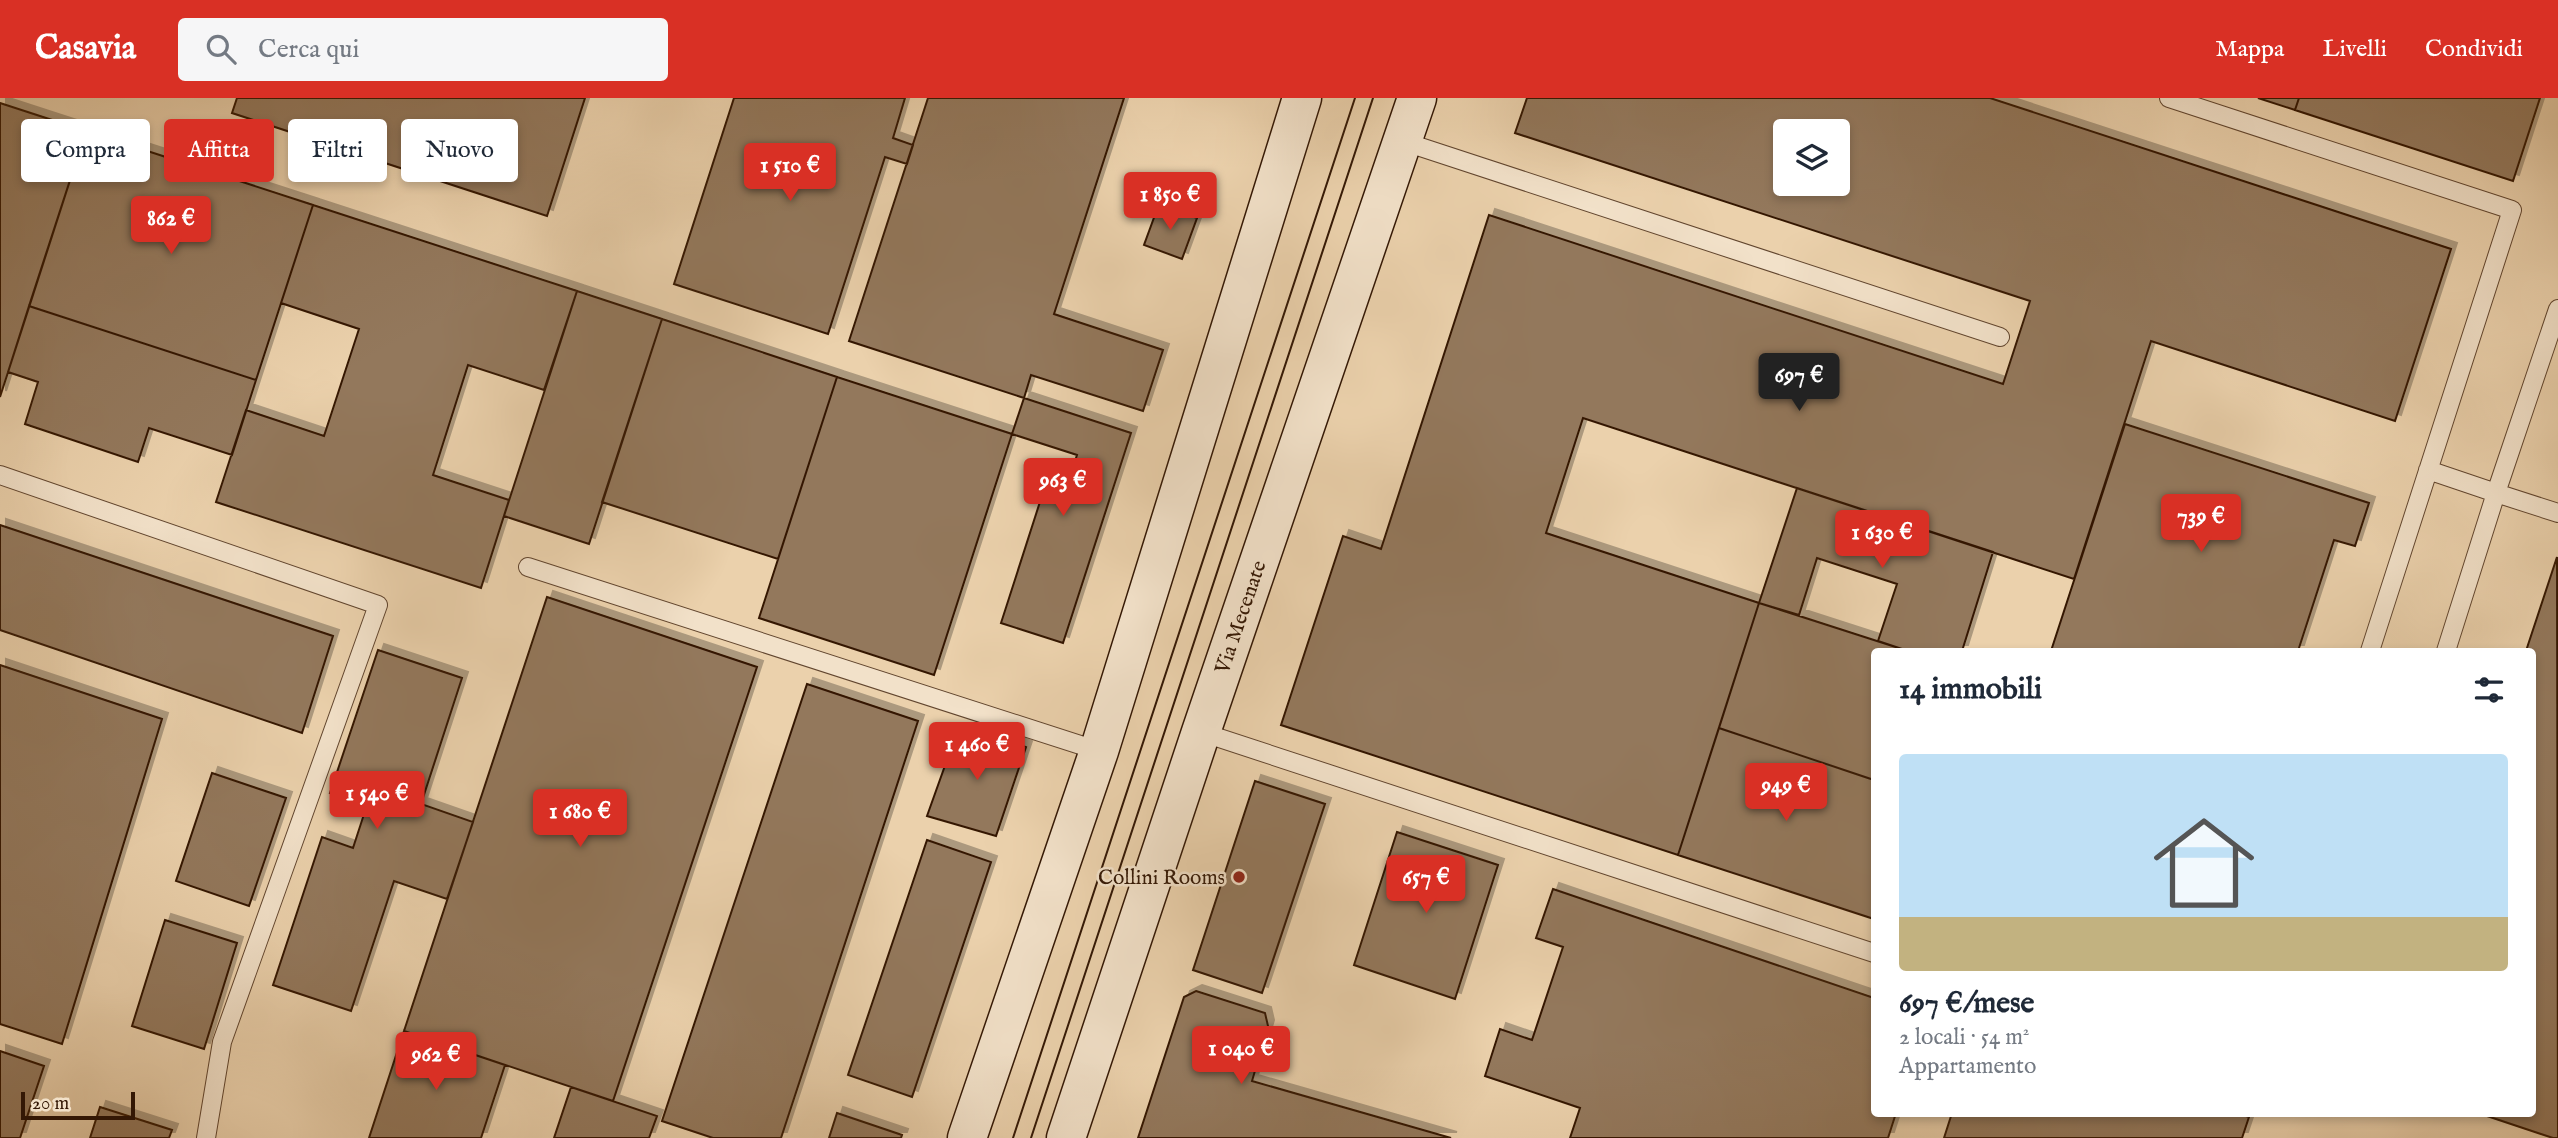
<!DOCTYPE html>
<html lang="it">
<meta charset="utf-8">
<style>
:root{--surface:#fff;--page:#f6f6f7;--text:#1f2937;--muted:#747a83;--accent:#d93025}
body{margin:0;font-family:"IM FELL English",serif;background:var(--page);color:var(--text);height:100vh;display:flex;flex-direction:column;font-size:26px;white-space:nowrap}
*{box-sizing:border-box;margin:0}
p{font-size:23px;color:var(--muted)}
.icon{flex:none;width:38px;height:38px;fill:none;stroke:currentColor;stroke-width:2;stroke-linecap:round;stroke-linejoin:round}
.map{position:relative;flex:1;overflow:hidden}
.sheet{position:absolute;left:1871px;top:550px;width:665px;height:469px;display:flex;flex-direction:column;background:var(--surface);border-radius:7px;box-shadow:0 4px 10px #0003}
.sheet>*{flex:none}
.banner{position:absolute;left:21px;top:21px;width:665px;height:63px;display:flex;gap:14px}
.fabs{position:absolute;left:1773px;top:21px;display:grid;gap:14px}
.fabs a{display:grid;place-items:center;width:77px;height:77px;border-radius:7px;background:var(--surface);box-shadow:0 4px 10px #0003;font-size:35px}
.scale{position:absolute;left:21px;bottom:18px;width:114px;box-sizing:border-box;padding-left:7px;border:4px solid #341805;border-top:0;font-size:19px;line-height:24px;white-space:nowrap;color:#341805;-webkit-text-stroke:5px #f2e1c9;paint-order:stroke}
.price{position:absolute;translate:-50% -60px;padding:0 16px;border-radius:7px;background:var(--accent);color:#fff;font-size:23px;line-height:46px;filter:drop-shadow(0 2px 4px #0008)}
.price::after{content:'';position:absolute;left:50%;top:42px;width:21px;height:16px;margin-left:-10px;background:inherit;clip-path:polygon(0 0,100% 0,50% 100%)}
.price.active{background:#222;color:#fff}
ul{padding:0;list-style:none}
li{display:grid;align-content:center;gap:14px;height:371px;padding:0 28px}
li span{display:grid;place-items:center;height:217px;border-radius:7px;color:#555}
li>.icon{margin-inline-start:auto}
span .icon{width:126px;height:126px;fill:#fffc;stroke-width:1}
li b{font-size:30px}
h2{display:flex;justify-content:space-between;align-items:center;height:84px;padding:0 28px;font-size:30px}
.chip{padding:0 24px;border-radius:7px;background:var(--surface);box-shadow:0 4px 10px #0003;font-size:24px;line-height:63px}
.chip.active{background:var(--accent);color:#fff}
header{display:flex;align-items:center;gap:42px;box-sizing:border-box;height:98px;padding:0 35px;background:var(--accent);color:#fff}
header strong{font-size:33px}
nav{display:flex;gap:38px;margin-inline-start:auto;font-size:24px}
.search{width:490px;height:63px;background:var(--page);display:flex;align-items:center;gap:18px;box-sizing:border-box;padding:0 24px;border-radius:7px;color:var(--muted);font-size:26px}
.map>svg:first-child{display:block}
.building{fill:#93785c;stroke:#341805;stroke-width:2;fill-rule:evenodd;filter:url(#shadow)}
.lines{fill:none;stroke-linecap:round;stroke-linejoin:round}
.lane-casing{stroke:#62462f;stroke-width:20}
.secondary-casing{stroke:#341805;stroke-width:41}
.lane{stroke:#f2e1c9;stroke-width:18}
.secondary{stroke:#f2e1c9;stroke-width:38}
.tram{stroke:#341805;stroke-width:2}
.poi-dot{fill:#8f2418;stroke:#f2e1c9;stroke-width:2.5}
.labels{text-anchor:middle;stroke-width:5;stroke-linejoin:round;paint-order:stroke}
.street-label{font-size:21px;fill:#341805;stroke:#f2e1c9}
.poi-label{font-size:21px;fill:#341805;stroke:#f2e1c9;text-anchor:end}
</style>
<header>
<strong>Casavia</strong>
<div class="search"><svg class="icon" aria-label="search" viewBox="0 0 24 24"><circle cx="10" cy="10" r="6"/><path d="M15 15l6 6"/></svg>Cerca qui</div>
<nav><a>Mappa</a><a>Livelli</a><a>Condividi</a></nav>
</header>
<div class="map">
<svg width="2558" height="1040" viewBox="0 0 2558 1040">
<defs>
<filter id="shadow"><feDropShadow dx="6" dy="-6" stdDeviation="0" flood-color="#0004"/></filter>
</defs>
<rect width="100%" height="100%" fill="#ebd1ac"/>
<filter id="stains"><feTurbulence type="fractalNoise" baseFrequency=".00286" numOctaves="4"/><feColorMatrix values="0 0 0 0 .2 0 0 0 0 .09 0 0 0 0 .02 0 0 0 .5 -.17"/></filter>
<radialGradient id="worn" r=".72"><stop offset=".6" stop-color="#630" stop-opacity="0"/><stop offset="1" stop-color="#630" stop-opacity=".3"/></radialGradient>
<path class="building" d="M 237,0 L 585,0 L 547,118 L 232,15 Z
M 734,0 L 905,0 L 893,40 L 913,47 L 907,66 L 885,59 L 828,236 L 674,186 Z
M 928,0 L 1124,0 L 1054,216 L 1163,252 L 1143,313 L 1031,277 L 1024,300 L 849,243 Z
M 1527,0 L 1990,0 L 2451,151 L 2395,323 L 2151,243 L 2074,481 L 1583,320 L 1546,435 L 1759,505 L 1678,757 L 1281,627 L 1343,438 L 1381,451 L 1489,117 L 2003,286 L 2030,203 L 1515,35 ZM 1785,33 L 1838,33 L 1838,86 L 1785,86 Z
M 2258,0 L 2299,0 L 2295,12 Z
M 2299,0 L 2540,0 L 2513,83 L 2295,12 Z
M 0,5 L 86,33 L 0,299 Z
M 86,33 L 313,107 L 256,282 L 29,208 Z
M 1159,106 L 1197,120 L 1182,161 L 1144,147 Z
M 313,107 L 577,193 L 544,292 L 468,267 L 433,377 L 509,402 L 481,490 L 216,404 L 246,312 L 324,338 L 359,231 L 281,205 Z
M 577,193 L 662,221 L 589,446 L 504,418 Z
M 29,208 L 256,282 L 232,357 L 149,330 L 138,364 L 25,326 L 38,284 L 8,274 Z
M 662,221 L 837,279 L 778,461 L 602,404 Z
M 837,279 L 1012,336 L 934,577 L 759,520 Z
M 1024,300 L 1131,335 L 1063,545 L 1001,525 L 1047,382 L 1067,388 L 1077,357 L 1012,336 Z
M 2125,326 L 2369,405 L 2355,448 L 2334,442 L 2298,553 L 2051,553 Z
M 1797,390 L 1993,454 L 1962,553 L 1908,553 L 1878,543 L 1897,486 L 1817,460 L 1799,517 L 1759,505 Z
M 0,427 L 333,538 L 302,635 L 0,532 Z
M 2557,459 L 2558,1040 L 2553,1040 L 2478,1015 L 2532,1015 L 2532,553 L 2526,553 Z
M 547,499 L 757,569 L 613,1003 L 404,933 Z
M 1759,505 L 1908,553 L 1874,553 L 1874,682 L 1719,630 Z
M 378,552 L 462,580 L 421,706 L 473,724 L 447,801 L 394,783 L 351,913 L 273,887 L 322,739 L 353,750 L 367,707 L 330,695 Z
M 0,567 L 162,621 L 62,946 L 0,926 Z
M 807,586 L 918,623 L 781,1040 L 713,1040 L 662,1023 Z
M 1719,630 L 1874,682 L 1874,821 L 1678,757 Z
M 976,631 L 1026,649 L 996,738 L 927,718 L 957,634 L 973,640 Z
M 212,675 L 286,700 L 249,808 L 176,783 Z
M 1255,683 L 1325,706 L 1262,895 L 1193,872 Z
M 1397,734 L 1498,767 L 1455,901 L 1354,867 Z
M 927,742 L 991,764 L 912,999 L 848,977 Z
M 1553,791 L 1874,900 L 1874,1015 L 1896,1015 L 1888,1040 L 1570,1040 L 1580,1010 L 1485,978 L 1500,931 L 1532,942 L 1563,849 L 1536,840 Z
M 165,822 L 237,845 L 204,951 L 132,928 Z
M 1196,893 L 1265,915 L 1268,928 L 1252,983 L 1451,1040 L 1138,1040 L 1184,899 Z
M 404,933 L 505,967 L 481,1040 L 369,1040 Z
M 0,953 L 44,968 L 20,1040 L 0,1040 Z
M 571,989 L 657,1018 L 649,1040 L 554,1040 Z
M 100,1009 L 172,1032 L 169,1040 L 90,1040 Z
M 837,1015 L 902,1037 L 901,1040 L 829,1040 Z
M 1952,1015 L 2237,1015 L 2249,1019 L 2242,1040 L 1944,1040 Z"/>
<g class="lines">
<defs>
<path id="lane" d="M 2169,0 L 2512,112 L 2370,553
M 1402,43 L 2000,239
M 2428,372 L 2496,395 L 2558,211
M 0,377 L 378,507 L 222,944 L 206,1040
M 528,469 L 1099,653
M 2446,553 L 2496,395 L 2558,415
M 1201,634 L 1874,855"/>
<path id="secondary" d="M 967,1040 L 1099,653 L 1302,0
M 1066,1040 L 1201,634 L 1417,0"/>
</defs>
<use href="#lane" class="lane-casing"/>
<use href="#secondary" class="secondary-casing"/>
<use href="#lane" class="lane"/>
<use href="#secondary" class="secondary"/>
<path class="tram" d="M 1013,1040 L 1355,0
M 1031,1040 L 1373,0"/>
</g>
<circle class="poi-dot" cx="1239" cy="779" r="7"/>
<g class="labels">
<g class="street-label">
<text transform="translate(1240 519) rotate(-71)" y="7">Via Mecenate</text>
</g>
<g class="poi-label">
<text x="1225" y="786">Collini Rooms</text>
</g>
</g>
<rect width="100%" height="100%" filter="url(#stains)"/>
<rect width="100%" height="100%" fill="url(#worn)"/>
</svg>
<div class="fabs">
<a><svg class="icon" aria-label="layers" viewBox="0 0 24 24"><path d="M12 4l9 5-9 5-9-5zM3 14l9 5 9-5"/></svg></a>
</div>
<div class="scale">20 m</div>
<b class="price" style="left:790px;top:105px">1 510 €</b>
<b class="price" style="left:1170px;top:134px">1 850 €</b>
<b class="price" style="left:171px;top:158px">862 €</b>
<b class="price active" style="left:1799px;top:315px">697 €</b>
<b class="price" style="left:1063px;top:420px">963 €</b>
<b class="price" style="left:2201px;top:456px">739 €</b>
<b class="price" style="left:1882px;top:472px">1 630 €</b>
<b class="price" style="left:977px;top:684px">1 460 €</b>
<b class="price" style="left:1786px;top:725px">949 €</b>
<b class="price" style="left:377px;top:733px">1 540 €</b>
<b class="price" style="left:580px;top:751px">1 680 €</b>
<b class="price" style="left:1426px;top:817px">657 €</b>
<b class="price" style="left:1241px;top:988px">1 040 €</b>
<b class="price" style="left:436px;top:994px">962 €</b>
<div class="banner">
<a class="chip">Compra</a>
<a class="chip active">Affitta</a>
<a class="chip">Filtri</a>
<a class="chip">Nuovo</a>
</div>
<section class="sheet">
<h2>14 immobili<svg class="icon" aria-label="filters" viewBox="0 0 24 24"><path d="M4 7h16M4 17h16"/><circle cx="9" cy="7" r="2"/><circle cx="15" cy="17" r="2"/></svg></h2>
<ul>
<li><span style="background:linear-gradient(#bfe0f5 75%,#c2b280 0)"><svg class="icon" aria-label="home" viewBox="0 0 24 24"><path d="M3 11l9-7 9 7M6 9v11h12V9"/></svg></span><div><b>697 €/mese</b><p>2 locali · 54 m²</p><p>Appartamento</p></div></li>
</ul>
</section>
</div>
